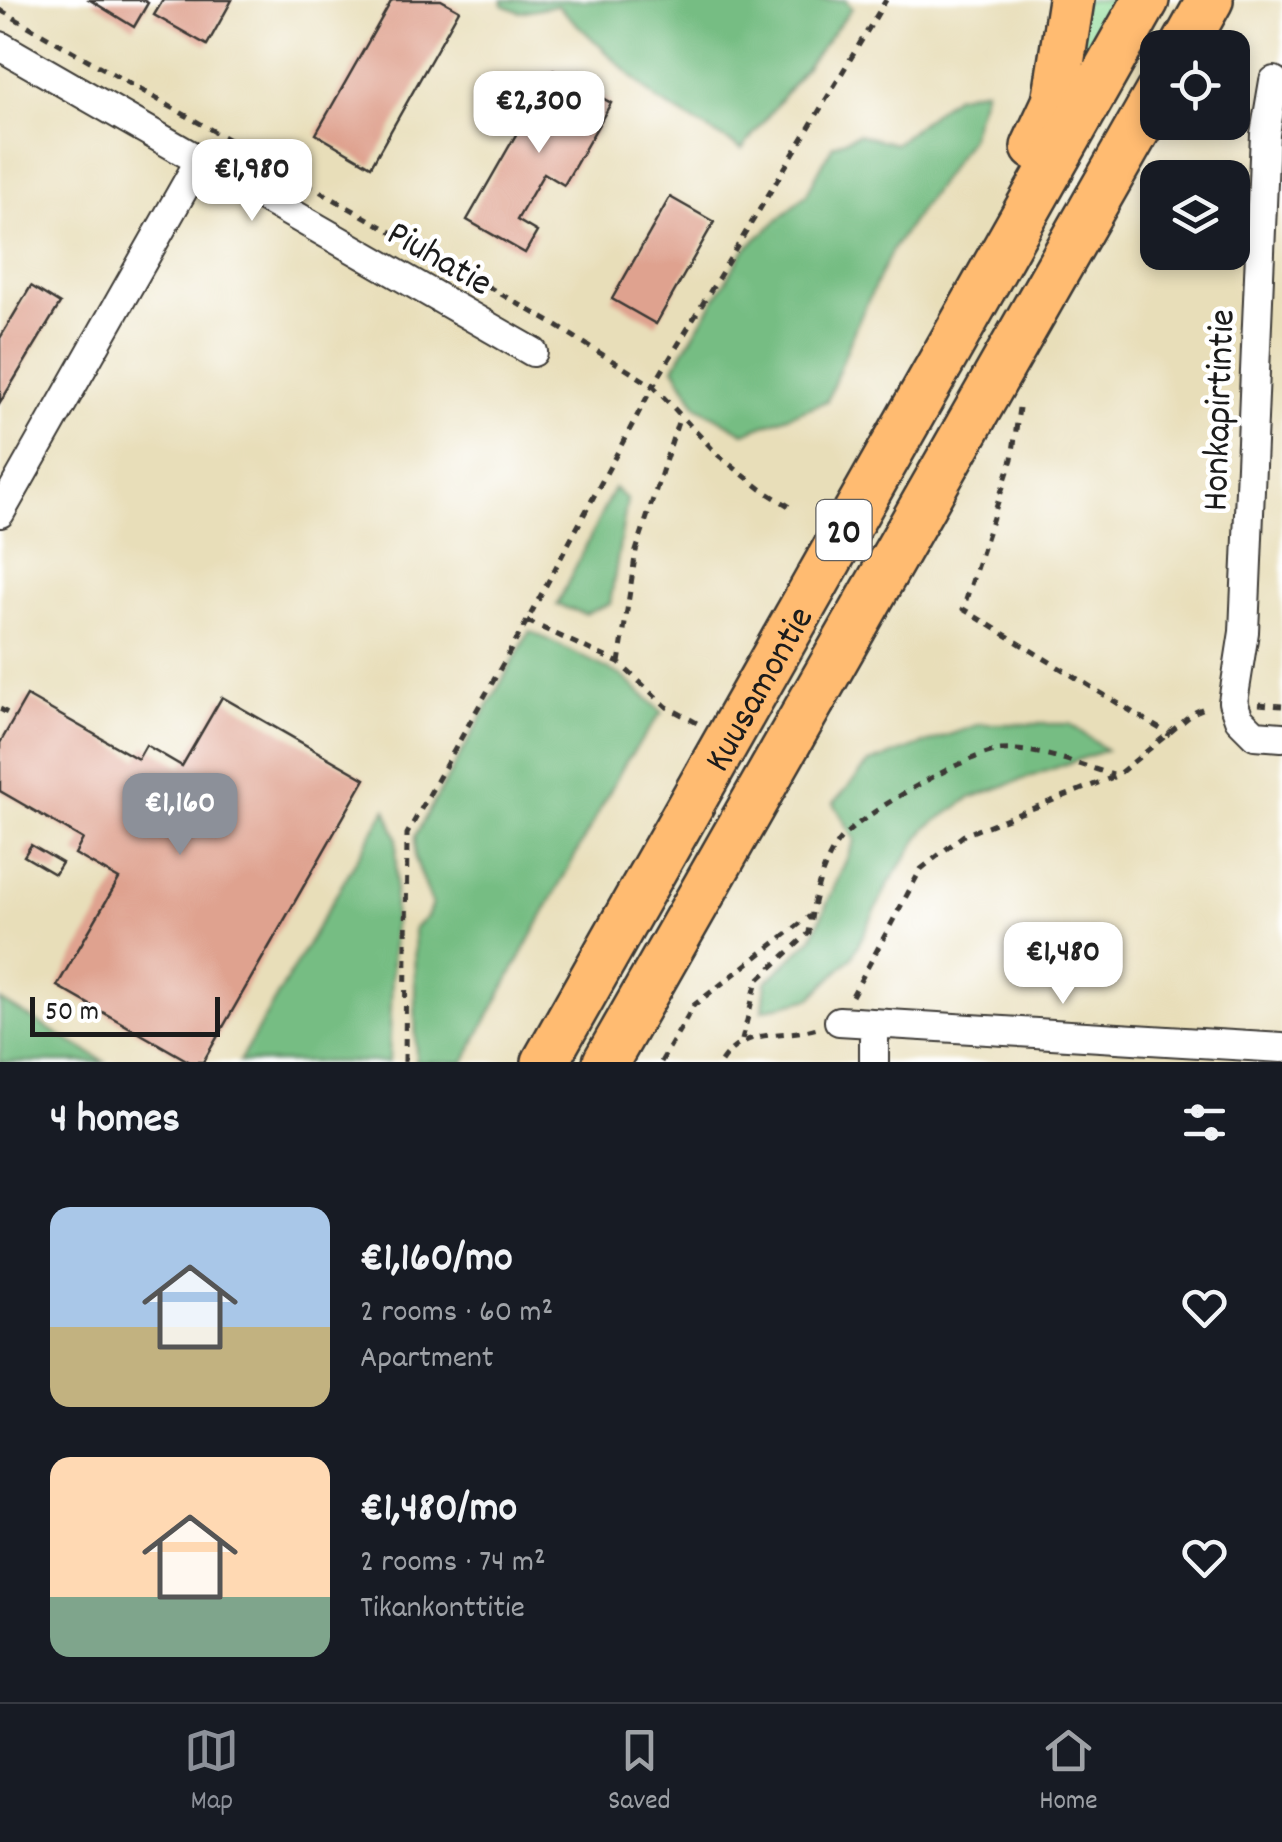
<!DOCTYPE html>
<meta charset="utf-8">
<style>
:root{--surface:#171b24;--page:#20242c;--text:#f1f3f6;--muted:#9ea1a6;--line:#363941;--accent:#8c9099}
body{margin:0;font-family:Dekko,sans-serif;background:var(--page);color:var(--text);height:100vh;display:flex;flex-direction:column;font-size:38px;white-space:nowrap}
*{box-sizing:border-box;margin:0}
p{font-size:32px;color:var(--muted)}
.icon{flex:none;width:55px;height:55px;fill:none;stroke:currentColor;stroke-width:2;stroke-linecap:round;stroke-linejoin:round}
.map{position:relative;height:1062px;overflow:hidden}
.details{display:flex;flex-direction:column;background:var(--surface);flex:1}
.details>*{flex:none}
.tools{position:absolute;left:1140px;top:30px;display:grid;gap:20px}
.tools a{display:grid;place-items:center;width:110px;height:110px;border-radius:20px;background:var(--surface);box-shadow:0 5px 15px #0003;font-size:50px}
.scale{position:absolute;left:30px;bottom:25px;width:190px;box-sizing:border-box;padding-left:10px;border:5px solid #1c1c1c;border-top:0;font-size:28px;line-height:35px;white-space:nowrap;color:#1c1c1c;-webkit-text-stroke:8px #fff;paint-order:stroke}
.price{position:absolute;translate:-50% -85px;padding:0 22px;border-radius:20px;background:#fff;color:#222;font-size:32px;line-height:65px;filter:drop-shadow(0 2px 5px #0008)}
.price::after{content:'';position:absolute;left:50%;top:60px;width:30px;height:22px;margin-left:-15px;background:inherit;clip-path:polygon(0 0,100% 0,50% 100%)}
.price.on{background:var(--accent);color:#fff}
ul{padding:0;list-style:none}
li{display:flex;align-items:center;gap:30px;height:250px;padding:0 50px}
li span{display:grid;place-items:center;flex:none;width:280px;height:200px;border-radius:20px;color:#555}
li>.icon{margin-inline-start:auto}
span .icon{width:120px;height:120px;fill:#fffc;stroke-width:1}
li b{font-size:42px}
h2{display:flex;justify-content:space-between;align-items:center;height:120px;padding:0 50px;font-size:42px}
.tabs{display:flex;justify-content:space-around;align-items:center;height:140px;border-top:2px solid var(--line);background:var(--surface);font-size:28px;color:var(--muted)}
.tabs a{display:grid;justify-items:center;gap:5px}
.tabs .on{color:var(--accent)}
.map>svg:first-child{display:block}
.green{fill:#93de9b;stroke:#587d5c;stroke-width:2.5}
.forest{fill:#76bd83;stroke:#496c50;stroke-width:2.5}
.building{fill:#dfa28f}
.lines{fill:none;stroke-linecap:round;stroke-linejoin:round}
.minor-casing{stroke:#3b3934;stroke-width:32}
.trunk-casing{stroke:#3b3934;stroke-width:50}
.path{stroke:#3b3934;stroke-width:5;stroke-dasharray:8 8;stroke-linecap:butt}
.minor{stroke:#fff;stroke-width:28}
.trunk{stroke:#ffbb71;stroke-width:45}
.labels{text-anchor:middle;stroke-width:9;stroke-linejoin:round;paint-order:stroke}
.shield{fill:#fff;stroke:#606060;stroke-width:2.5}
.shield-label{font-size:35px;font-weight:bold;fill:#1c1c1c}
.street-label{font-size:38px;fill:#1c1c1c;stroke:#fff}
</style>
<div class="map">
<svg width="1282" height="1062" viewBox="0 0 1282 1062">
<rect width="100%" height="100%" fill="#fff"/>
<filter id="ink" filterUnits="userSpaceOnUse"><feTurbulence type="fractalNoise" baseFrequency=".01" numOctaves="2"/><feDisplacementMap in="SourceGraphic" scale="20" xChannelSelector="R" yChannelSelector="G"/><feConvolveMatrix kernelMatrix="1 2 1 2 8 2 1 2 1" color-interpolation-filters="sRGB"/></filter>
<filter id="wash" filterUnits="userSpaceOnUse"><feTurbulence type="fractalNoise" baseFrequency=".0048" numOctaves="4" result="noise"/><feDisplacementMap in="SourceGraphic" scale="40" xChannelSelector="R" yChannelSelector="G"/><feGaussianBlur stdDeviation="2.25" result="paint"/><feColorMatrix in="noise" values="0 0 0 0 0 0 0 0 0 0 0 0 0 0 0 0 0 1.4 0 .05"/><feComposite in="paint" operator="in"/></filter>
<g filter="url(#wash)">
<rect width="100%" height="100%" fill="#e8deb9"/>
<path class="green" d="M 1082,0 L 1123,0 L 1069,94 Z"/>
<path class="forest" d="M 502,0 L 845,0 L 852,8 L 742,149 L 657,100 L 557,5 L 520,12 L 503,5 Z
M 985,89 L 969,140 L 892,250 L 855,328 L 827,401 L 744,433 L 697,406 L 674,367 L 745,249 L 806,195 L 833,145 L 858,134 L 895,144 L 954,96 Z
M 614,488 L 627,500 L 610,604 L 585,614 L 557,605 Z
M 530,631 L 622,676 L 662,712 L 625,763 L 464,1062 L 416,1062 L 414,928 L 427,917 L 432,904 L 415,858 L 415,836 Z
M 980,724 L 1070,724 L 1106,750 L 970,798 L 926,828 L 889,883 L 852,957 L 811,998 L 763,1010 L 766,982 L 812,938 L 855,840 L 834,803 L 869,763 Z
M 386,809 L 397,838 L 389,1062 L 239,1062 Z
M 0,1000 L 105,1062 L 0,1062 Z"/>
<g id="blocks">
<path class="building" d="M 90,0 L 143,0 L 148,3 L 134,27 Z
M 163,0 L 232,0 L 207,45 L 154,15 Z
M 392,0 L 441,0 L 459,10 L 371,166 L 316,134 Z
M 553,70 L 611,103 L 564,185 L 544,173 L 517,220 L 537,232 L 525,253 L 467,220 Z
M 670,197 L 714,222 L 656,324 L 612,299 Z
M 31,286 L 60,304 L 0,403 L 0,338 Z
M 27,696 L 138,759 L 146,745 L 182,766 L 222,697 L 365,779 L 203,1062 L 190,1062 L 57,986 L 119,879 L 75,854 L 83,839 L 0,791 L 0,743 Z
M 31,845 L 62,863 L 55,874 L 24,856 Z"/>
</g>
</g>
<g filter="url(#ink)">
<use href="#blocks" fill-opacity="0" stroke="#3b3934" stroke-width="2.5"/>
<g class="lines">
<defs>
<path id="minor" d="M 0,46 L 533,352
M 1274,81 L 1265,134 L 1244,632 L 1233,702 L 1239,719 L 1255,735 L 1282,737
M 0,513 L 200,160
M 839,1021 L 1282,1048
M 874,1025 L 874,1062"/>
<g id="trunk">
<path d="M 1183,48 L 1210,0"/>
<path d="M 1034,147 L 1055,102 L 1071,0"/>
<path id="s1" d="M 545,1062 L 1146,0"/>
<path d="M 606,1062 L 1158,93"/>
</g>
</defs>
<use href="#minor" class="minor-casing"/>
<use href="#trunk" class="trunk-casing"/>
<path class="path" d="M 0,10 L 552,323 L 653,386 L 718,455 L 761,489 L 792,508
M 1019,408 L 1012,459 L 963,609 L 1170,735
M 527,621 L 619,663 L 667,707 L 699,724
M 619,663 L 636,551 L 680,416
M 1259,704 L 1282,706
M 0,709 L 15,717
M 852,996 L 921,869 L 964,835 L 1116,776 L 1195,712 L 1209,706
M 742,1040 L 757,981 L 809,933 C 813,902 819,873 836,845 C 851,819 969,752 1001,750 C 1040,748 1077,764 1113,775
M 405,1062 L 407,834 L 527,621 L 653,386 L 886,0
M 661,1062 L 694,1005 L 810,916
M 721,1062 C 745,1026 782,1039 817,1028"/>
<use href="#minor" class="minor"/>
<use href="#trunk" class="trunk"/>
</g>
</g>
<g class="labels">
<rect class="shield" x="816.5" y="500" width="55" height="60" rx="8"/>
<g class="shield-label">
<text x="844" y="542">20</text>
</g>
<g class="street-label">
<text transform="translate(441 256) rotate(30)" y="13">Piuhatie</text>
<text transform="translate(1216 410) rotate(-88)" y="13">Honkapirtintie</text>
<text dy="13" stroke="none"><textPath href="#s1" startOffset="430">Kuusamontie</textPath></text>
</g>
</g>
</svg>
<div class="tools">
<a><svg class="icon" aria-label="locate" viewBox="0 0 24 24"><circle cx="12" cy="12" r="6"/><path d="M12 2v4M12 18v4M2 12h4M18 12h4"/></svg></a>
<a><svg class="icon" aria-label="layers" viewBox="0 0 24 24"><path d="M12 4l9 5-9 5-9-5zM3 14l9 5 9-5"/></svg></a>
</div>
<div class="scale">50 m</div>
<b class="price" style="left:539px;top:156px">€2,300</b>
<b class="price" style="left:252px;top:224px">€1,980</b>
<b class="price on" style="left:180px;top:858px">€1,160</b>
<b class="price" style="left:1063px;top:1007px">€1,480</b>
</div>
<section class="details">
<h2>4 homes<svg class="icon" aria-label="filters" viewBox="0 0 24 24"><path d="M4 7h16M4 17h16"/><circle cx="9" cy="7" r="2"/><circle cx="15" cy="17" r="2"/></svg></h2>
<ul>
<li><span style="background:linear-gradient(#a9c7e8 60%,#c2b280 0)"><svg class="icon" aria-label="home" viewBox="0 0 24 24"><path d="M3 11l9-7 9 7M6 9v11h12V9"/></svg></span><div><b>€1,160/mo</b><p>2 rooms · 60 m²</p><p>Apartment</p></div><svg class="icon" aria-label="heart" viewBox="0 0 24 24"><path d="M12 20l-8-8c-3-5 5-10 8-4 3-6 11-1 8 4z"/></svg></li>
<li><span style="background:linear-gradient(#ffd9b3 70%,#7fa58c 0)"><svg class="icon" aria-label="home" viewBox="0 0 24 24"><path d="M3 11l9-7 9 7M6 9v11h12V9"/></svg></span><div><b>€1,480/mo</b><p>2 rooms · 74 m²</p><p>Tikankonttitie</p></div><svg class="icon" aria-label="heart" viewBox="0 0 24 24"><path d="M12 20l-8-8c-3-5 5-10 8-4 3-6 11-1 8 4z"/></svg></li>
</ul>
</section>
<nav class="tabs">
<a class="on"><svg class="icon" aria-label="map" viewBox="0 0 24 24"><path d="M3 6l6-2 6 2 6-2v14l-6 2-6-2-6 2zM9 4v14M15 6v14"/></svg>Map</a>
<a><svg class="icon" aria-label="saved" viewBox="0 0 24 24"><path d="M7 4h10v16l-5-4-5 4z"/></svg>Saved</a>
<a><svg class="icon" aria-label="home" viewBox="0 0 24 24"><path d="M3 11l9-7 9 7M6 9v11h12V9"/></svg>Home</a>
</nav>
